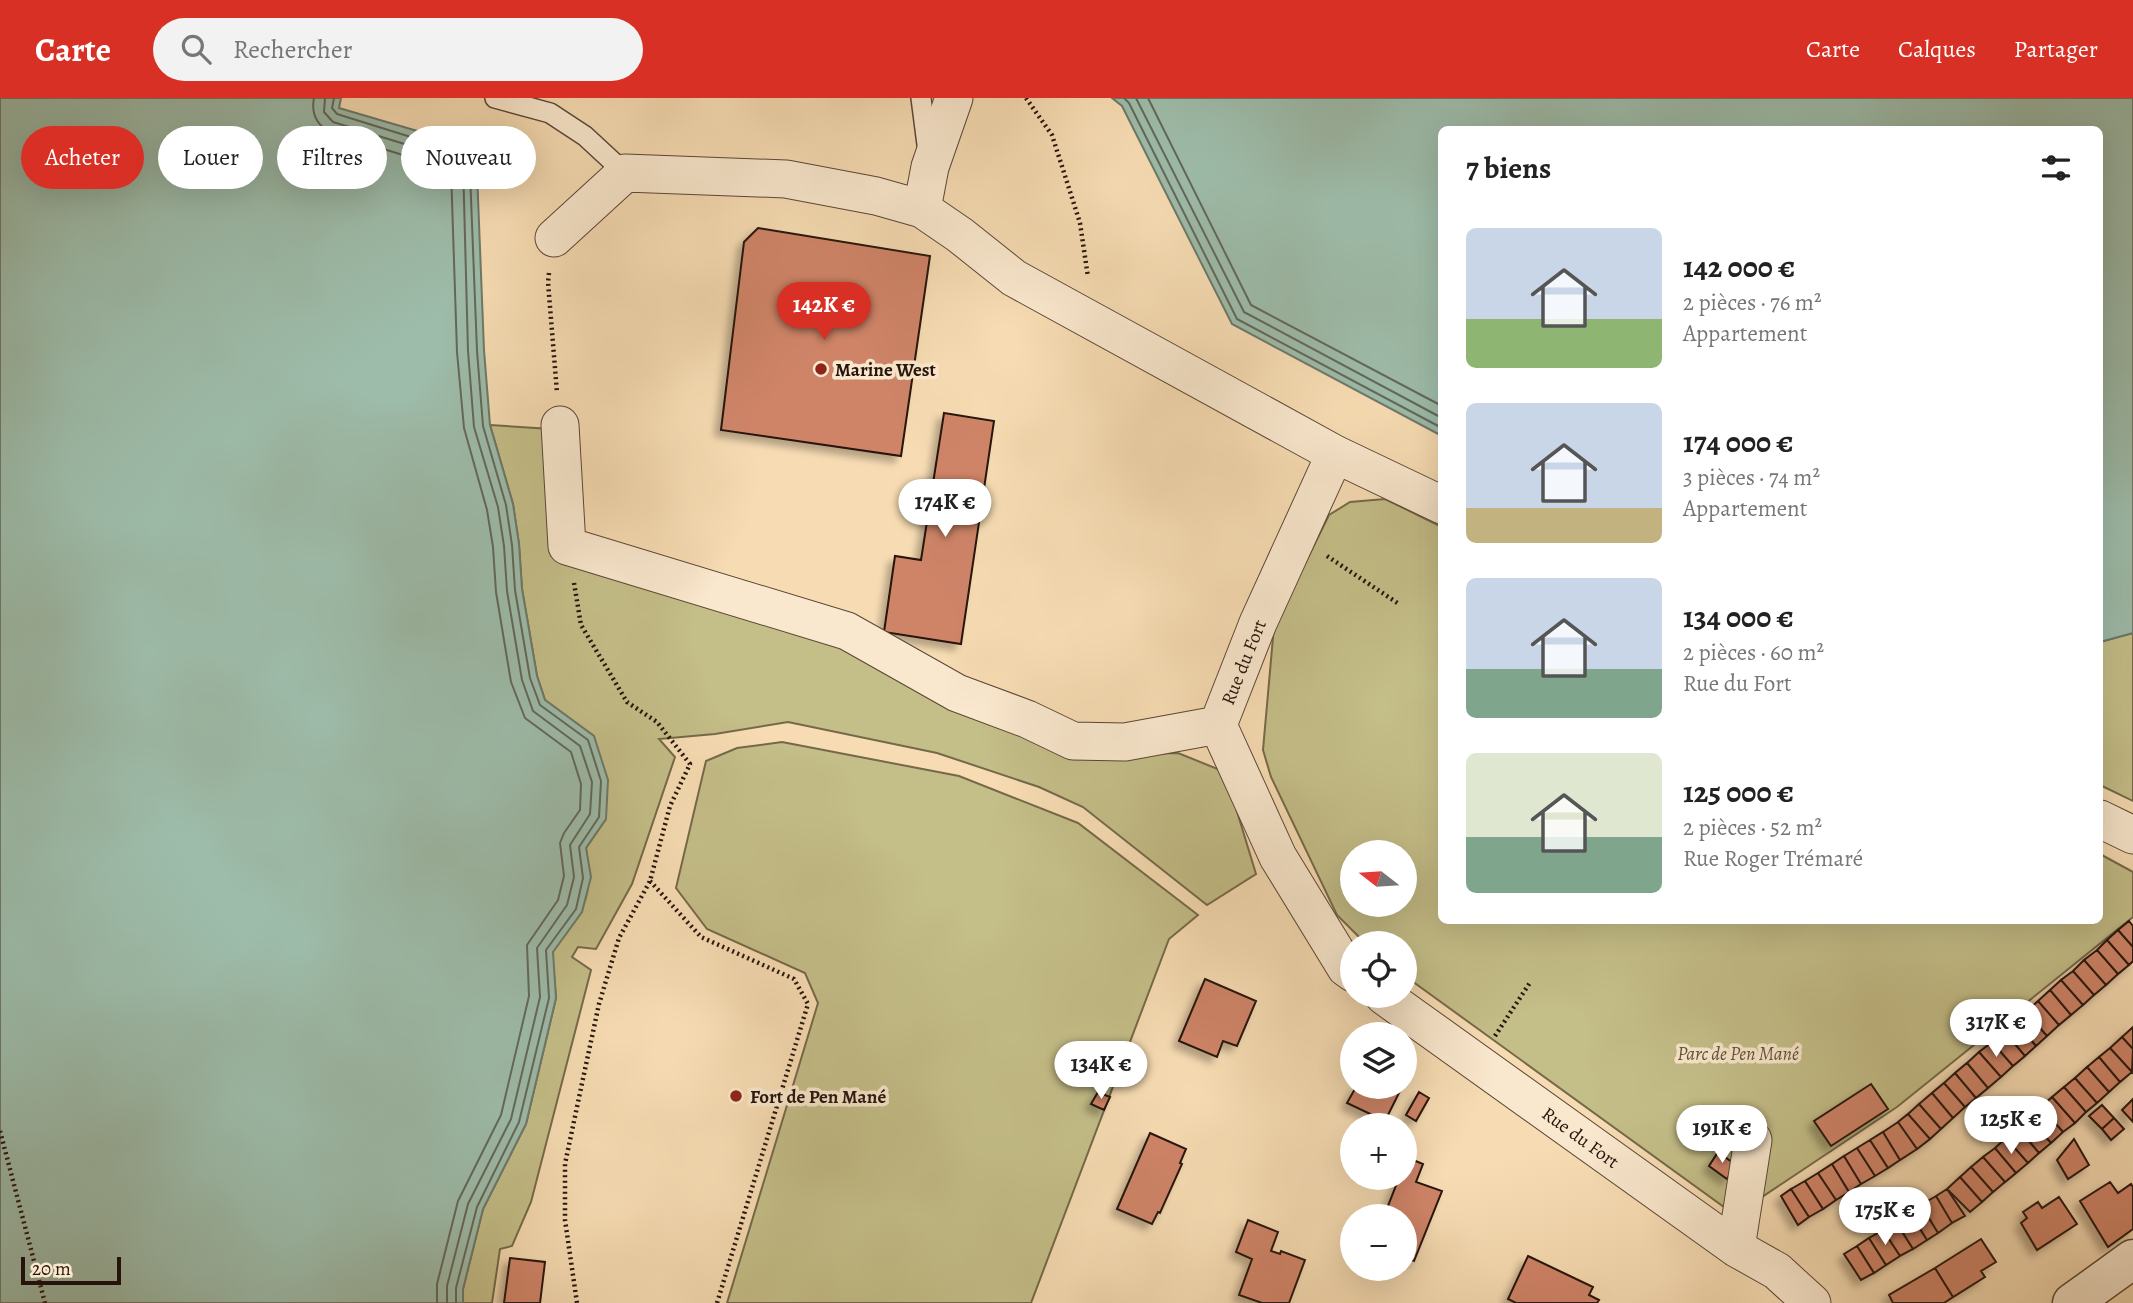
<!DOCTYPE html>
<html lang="fr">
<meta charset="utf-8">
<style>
:root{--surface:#fff;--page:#f2f2f2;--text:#222;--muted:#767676;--accent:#d93025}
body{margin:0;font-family:Alegreya,serif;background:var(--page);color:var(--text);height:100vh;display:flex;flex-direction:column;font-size:26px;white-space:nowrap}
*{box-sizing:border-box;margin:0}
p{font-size:23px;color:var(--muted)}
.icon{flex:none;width:38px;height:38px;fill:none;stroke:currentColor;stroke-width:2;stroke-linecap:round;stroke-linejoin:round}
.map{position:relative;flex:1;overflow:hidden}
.drawer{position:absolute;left:1438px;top:28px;width:665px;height:798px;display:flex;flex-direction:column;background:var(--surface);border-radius:10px;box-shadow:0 7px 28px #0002}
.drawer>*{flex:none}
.hud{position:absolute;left:21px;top:28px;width:665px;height:63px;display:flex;gap:14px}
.needle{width:46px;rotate:287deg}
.controls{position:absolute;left:1340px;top:742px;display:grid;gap:14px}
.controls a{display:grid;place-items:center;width:77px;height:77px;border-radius:50%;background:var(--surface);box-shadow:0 7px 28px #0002;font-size:35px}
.scale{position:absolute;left:21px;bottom:18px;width:100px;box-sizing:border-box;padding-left:7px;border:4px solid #26140c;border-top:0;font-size:19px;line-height:24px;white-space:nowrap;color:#26140c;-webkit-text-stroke:5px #fae8ce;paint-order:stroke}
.price{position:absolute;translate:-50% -60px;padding:0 16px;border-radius:24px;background:#fff;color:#222;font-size:23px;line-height:46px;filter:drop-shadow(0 2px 4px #0008)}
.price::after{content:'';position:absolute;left:50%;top:42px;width:21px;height:16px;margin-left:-10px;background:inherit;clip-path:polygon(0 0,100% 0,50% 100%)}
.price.current{background:var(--accent);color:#fff}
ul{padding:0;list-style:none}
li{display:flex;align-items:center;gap:21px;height:175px;padding:0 28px}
li span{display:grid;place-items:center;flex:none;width:196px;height:140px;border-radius:10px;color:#555}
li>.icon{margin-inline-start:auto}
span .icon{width:84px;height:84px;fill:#fffc;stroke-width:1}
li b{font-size:30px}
h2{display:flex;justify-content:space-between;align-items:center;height:84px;padding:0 28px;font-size:30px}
.tag{padding:0 24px;border-radius:32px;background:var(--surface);box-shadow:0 7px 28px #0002;font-size:24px;line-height:63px}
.tag.current{background:var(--accent);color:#fff}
header{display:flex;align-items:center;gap:42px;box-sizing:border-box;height:98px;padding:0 35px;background:var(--accent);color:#fff}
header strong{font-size:33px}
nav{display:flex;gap:38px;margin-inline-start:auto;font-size:24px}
.search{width:490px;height:63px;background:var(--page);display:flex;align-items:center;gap:18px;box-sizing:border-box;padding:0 24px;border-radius:38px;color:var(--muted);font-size:26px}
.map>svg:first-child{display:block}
.green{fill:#c4be88;stroke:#75694a;stroke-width:2;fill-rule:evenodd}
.water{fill:#9dbcaa;stroke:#6d796b;stroke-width:2}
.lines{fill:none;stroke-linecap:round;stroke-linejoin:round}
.shore{stroke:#62685b;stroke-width:2}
.building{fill:#cf8468;stroke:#26140c;stroke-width:2;filter:url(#shadow)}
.service-casing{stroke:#5a4636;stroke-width:22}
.minor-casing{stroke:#5a4636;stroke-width:39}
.tertiary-casing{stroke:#5a4636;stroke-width:41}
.path{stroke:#26140c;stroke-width:4.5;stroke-dasharray:2 3.5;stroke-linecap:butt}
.service{stroke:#fae8ce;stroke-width:19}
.minor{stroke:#fae8ce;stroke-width:37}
.tertiary{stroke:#fae8ce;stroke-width:38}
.poi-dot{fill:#8f2418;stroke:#fae8ce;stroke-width:2.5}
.labels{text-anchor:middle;stroke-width:7;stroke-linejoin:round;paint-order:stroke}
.poi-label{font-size:19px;font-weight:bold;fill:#26140c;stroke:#fae8ce;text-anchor:start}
.street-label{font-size:19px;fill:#26140c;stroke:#fae8ce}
.park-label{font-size:19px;font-style:italic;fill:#5d5037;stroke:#fae8ce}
</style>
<header>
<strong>Carte</strong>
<div class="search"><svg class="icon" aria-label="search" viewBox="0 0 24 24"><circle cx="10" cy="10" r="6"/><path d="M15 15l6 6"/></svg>Rechercher</div>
<nav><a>Carte</a><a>Calques</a><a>Partager</a></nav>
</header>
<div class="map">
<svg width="2133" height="1205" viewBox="0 0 2133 1205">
<defs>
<filter id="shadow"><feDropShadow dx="-6" dy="6" stdDeviation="3.5" flood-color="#0004"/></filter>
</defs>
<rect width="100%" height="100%" fill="#f7dcb3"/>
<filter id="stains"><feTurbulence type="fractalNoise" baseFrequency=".00286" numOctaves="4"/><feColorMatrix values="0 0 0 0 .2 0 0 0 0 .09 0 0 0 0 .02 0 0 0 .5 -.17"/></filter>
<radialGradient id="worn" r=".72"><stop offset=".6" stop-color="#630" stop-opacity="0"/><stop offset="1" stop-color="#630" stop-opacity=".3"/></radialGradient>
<path class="green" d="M 490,327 L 551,331 L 558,462 L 862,548 L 1065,658 L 1178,655 L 1225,674 L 1256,776 L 1207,807 L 1083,709 L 1039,689 L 937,655 L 788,624 L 715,636 L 659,641 L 675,659 L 632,786 L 596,851 L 578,849 L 572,859 L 591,872 L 531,1104 L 512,1148 L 500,1151 L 492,1205 L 463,1205 L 463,1191 L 483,1111 L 526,1026 L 556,900 L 552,854 C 583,813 594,803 586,750 L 606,721 L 594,638 L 545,602 L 537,578 L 522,491 L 519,446 L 513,406 Z
M 1385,401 L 1442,429 L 1442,822 L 2100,822 L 2100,756 L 2133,774 L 2133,819 L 1897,1009 L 1735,1117 L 1405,878 L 1405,845 L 1365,845 L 1337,817 L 1271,679 L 1263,652 L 1274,528 L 1329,417 L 1350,404 ZM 1353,754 L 1405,754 L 1405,807 L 1353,807 Z
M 2133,535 L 2133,703 L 2100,687 L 2100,544 Z
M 782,644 L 959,678 L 1078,725 L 1198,817 L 1169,841 L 1031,1205 L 727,1205 L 818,905 L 805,875 L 707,831 L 676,790 L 706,663 L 737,650 Z"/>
<path class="water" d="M 0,0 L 341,0 L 339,10 L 496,56 L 484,62 L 477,74 L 484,252 L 490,327 L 513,406 L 519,446 L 522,491 L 537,578 L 545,602 L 594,638 L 608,682 L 606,721 L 586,750 L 591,779 L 582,814 L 553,854 L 556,900 L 526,1026 L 483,1111 L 463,1191 L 463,1205 L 0,1205 Z
M 1112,0 L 2133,0 L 2133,535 L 2100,544 L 2100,32 L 1442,32 L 1442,338 L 1232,226 L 1122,8 Z"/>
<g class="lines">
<path class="shore" d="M 314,0 C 311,15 316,26 329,34 L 451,72 L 457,254 L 464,330 L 487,412 L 493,449 L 496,494 L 511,584 L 525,620 L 571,654 L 581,686 L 580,712 L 564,735 L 560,745 L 564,778 L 558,802 L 527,847 L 529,898 L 501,1017 L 458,1103 L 437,1186 L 437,1205
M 325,0 L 324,14 L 333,24 L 463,64 L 468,253 L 474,329 L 498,409 L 504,448 L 507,493 L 522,582 L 533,613 L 580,648 L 592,684 L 590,716 L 570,747 L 574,779 L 567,807 L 537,850 L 540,899 L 511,1021 L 468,1106 L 447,1188 L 447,1205
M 334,0 L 332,10 L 337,16 L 475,59 L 470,75 L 477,253 L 483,328 L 506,407 L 512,447 L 515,492 L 530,580 L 540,607 L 588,642 L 601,683 L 599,719 L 579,749 L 583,780 L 576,811 L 546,852 L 549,900 L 519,1024 L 477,1109 L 456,1190 L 456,1205
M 1124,0 L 1129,5 L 1237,221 L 1442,330
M 1136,0 L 1244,214 L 1442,320
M 1148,0 L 1251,207 L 1442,308"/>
</g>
<path class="building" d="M 758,130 L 930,158 L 901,358 L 721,332 L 744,144 Z
M 944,315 L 994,323 L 961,546 L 884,534 L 895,458 L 921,462 Z
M 2129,823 L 2133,828 L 2133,849 L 2118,832 Z
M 2118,832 L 2133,849 L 2133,863 L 2129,867 L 2107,842 Z
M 2107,842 L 2129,867 L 2118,876 L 2097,852 Z
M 2097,852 L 2118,876 L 2106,887 L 2084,862 Z
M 2084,862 L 2106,887 L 2094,897 L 2073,873 Z
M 2073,873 L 2094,897 L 2083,907 L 2061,882 Z
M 1205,881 L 1256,903 L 1237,948 L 1223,943 L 1217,959 L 1179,943 Z
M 2061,882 L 2083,907 L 2071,917 L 2050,892 Z
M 2050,892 L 2071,917 L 2059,927 L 2038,903 Z
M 2038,903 L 2059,927 L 2047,938 L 2026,914 Z
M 2026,914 L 2047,938 L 2036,948 L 2015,923 Z
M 2015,923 L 2036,948 L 2025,958 L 2004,933 Z
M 2133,929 L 2133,951 L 2122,939 Z
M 2004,933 L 2025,958 L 2013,968 L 1992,944 Z
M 2122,939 L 2133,951 L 2132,974 L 2110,950 Z
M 1992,944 L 2013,968 L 2001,979 L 1979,954 Z
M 2110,950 L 2132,974 L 2120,984 L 2099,959 Z
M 1979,954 L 2001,979 L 1988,990 L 1967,965 Z
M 2099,959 L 2120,984 L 2109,994 L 2087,969 Z
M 1967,965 L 1988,990 L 1976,1000 L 1955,975 Z
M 2087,969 L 2109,994 L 2097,1005 L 2075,980 Z
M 1955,975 L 1976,1000 L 1965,1009 L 1944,985 Z
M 2075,980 L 2097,1005 L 2086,1014 L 2064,989 Z
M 1944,985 L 1965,1009 L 1953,1020 L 1932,995 Z
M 1871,986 L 1888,1011 L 1831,1048 L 1814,1023 Z
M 1356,989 L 1402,989 L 1385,1023 L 1347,1005 Z
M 2064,989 L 2086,1014 L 2075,1025 L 2052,999 Z
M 1098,994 L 1110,999 L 1104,1012 L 1091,1006 Z
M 1419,994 L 1429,1000 L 1416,1023 L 1406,1017 Z
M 1932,995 L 1953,1020 L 1941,1031 L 1919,1006 Z
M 2052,999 L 2075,1025 L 2063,1034 L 2041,1009 Z
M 2133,1001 L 2133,1024 L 2122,1012 Z
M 1919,1006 L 1941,1031 L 1930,1041 L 1908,1016 Z
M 2102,1007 L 2114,1020 L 2102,1031 L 2089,1018 Z
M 2041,1009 L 2063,1034 L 2051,1045 L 2029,1020 Z
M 1908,1016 L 1930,1041 L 1917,1051 L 1898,1024 Z
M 2029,1020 L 2051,1045 L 2039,1055 L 2018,1030 Z
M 2114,1020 L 2124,1031 L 2111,1042 L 2102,1031 Z
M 1898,1024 L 1917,1051 L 1900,1062 L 1883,1034 Z
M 2018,1030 L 2039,1055 L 2028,1065 L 2006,1040 Z
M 1883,1034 L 1900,1062 L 1888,1070 L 1870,1042 Z
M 1150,1035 L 1186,1051 L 1180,1065 L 1182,1066 L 1160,1115 L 1158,1114 L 1152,1126 L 1117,1111 Z
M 2006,1040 L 2028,1065 L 2016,1075 L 1995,1050 Z
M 2074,1041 L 2089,1067 L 2068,1081 L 2057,1062 Z
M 1870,1042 L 1888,1070 L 1875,1078 L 1857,1050 Z
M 1857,1050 L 1875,1078 L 1861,1086 L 1844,1058 Z
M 1995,1050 L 2016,1075 L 2005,1084 L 1983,1059 Z
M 1718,1054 L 1736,1067 L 1727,1081 L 1709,1068 Z
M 1844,1058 L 1861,1086 L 1849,1094 L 1832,1066 Z
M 1406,1059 L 1423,1066 L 1416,1084 L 1442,1093 L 1414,1163 L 1405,1159 L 1405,1142 L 1410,1131 L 1405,1129 L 1405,1118 L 1384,1118 L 1399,1080 L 1405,1080 Z
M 1983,1059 L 2005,1084 L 1993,1094 L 1971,1069 Z
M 1832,1066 L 1849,1094 L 1836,1102 L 1818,1075 Z
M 1971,1069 L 1993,1094 L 1982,1104 L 1960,1079 Z
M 1818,1075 L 1836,1102 L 1823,1111 L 1805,1083 Z
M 1960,1079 L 1982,1104 L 1970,1114 L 1947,1091 Z
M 1805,1083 L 1823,1111 L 1809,1119 L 1791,1091 Z
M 2110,1084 L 2118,1095 L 2131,1086 L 2133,1089 L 2133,1131 L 2108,1149 L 2080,1103 Z
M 1791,1091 L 1809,1119 L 1798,1127 L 1781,1098 Z
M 1947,1091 L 1965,1118 L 1952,1125 L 1936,1098 Z
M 1936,1098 L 1952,1125 L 1938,1135 L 1921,1107 Z
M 2059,1099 L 2077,1126 L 2037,1152 L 2021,1125 L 2027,1120 L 2023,1114 L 2038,1104 L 2042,1110 Z
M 1921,1107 L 1938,1135 L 1927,1142 L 1910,1115 Z
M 1910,1115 L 1927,1142 L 1913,1151 L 1896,1124 Z
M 1248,1122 L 1278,1134 L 1271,1153 L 1280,1156 L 1281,1153 L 1305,1162 L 1289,1205 L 1262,1205 L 1239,1197 L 1252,1161 L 1236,1154 Z
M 1896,1124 L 1913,1151 L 1900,1158 L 1883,1132 Z
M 1883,1132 L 1900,1158 L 1886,1167 L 1869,1140 Z
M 1869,1140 L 1886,1167 L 1874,1175 L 1857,1148 Z
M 1981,1141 L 1996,1164 L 1981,1173 L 1985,1179 L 1953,1199 L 1935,1170 Z
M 1857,1148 L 1874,1175 L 1861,1182 L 1844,1156 Z
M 1528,1158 L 1593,1189 L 1589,1197 L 1599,1202 L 1597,1205 L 1516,1205 L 1508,1201 Z
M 510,1160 L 545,1164 L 540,1205 L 504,1205 Z
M 1935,1170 L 1953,1199 L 1944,1205 L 1893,1205 L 1889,1197 Z"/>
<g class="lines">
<defs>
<path id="service" d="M 495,0 L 550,15 L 585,38 L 625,75
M 921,0 L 928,54"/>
<path id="minor" d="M 922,111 L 930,69 L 954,0
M 554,140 L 625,75 L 786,81 L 876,98 L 922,111 L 960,137 L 1014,180 L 1335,356 L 1442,407
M 560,327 L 567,448 L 847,533 L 957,595 L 1027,621 L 1073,643 L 1125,644 L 1218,627
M 1335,356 L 1258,525 L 1218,627 L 1278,759 L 1346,870 L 1353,875
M 2100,721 L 2133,737
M 1384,898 L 1736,1150 L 1777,1173 L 1812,1205
M 1736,1150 L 1753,1042"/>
<path id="tertiary" d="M 2072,1205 L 2133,1161"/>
</defs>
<use href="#service" class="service-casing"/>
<use href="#minor" class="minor-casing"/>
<use href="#tertiary" class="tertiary-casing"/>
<path class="path" d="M 1026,0 L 1052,37 L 1080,125 L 1088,179
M 549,175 L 548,184 L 557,295
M 1327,458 L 1399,506
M 574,485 L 581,527 L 627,604 L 657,624 L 690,666 L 670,708 L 650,783 L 619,840 L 599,906 L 581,990 L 565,1066 L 565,1122 L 577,1205
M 650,783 L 701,839 L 794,881 L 808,906 L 717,1205
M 1495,938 L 1531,883
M 0,1033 L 45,1205"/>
<use href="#service" class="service"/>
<use href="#minor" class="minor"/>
<use href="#tertiary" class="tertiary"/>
</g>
<g class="poi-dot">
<circle cx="821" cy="271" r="7"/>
<circle cx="736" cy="998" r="7"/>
</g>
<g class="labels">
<g class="poi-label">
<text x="835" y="278">Marine West</text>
<text x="750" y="1005">Fort de Pen Mané</text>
</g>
<g class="street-label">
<text transform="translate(1243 564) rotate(-68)" y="7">Rue du Fort</text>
<text transform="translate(1581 1039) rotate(36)" y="7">Rue du Fort</text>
</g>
<g class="park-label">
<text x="1738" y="962">Parc de Pen Mané</text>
</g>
</g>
<rect width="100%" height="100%" filter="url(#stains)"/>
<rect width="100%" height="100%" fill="url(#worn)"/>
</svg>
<div class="controls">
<a><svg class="needle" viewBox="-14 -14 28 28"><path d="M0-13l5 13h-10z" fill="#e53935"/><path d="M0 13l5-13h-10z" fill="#767676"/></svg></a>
<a><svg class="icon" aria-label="locate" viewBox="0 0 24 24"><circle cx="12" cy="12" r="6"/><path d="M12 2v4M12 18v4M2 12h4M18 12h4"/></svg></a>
<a><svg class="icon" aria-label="layers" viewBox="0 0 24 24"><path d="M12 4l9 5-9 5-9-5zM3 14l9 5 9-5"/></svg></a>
<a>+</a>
<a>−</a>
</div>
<div class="scale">20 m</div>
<b class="price current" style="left:824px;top:244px">142K €</b>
<b class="price" style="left:945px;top:441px">174K €</b>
<b class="price" style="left:1996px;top:961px">317K €</b>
<b class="price" style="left:1101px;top:1003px">134K €</b>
<b class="price" style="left:2011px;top:1058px">125K €</b>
<b class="price" style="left:1722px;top:1067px">191K €</b>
<b class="price" style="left:1885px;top:1149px">175K €</b>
<div class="hud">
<a class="tag current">Acheter</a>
<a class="tag">Louer</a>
<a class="tag">Filtres</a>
<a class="tag">Nouveau</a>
</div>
<section class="drawer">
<h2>7 biens<svg class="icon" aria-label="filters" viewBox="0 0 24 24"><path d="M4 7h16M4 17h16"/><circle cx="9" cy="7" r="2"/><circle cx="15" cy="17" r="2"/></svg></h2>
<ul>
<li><span style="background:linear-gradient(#c9d6e8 65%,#8fb573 0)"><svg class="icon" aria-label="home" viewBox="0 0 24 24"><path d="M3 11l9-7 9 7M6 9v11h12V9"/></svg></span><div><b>142 000 €</b><p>2 pièces · 76 m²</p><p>Appartement</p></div></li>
<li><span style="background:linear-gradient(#c9d6e8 75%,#c2b280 0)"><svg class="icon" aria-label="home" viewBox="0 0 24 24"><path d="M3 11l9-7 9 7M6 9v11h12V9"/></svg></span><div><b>174 000 €</b><p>3 pièces · 74 m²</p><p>Appartement</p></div></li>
<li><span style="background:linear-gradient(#c9d6e8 65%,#7fa58c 0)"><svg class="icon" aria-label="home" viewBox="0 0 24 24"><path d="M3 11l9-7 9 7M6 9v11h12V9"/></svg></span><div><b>134 000 €</b><p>2 pièces · 60 m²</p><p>Rue du Fort</p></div></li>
<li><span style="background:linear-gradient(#dfe7d0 60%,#7fa58c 0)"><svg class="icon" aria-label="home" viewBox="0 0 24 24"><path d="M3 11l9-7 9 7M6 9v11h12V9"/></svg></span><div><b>125 000 €</b><p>2 pièces · 52 m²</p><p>Rue Roger Trémaré</p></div></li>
</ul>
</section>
</div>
